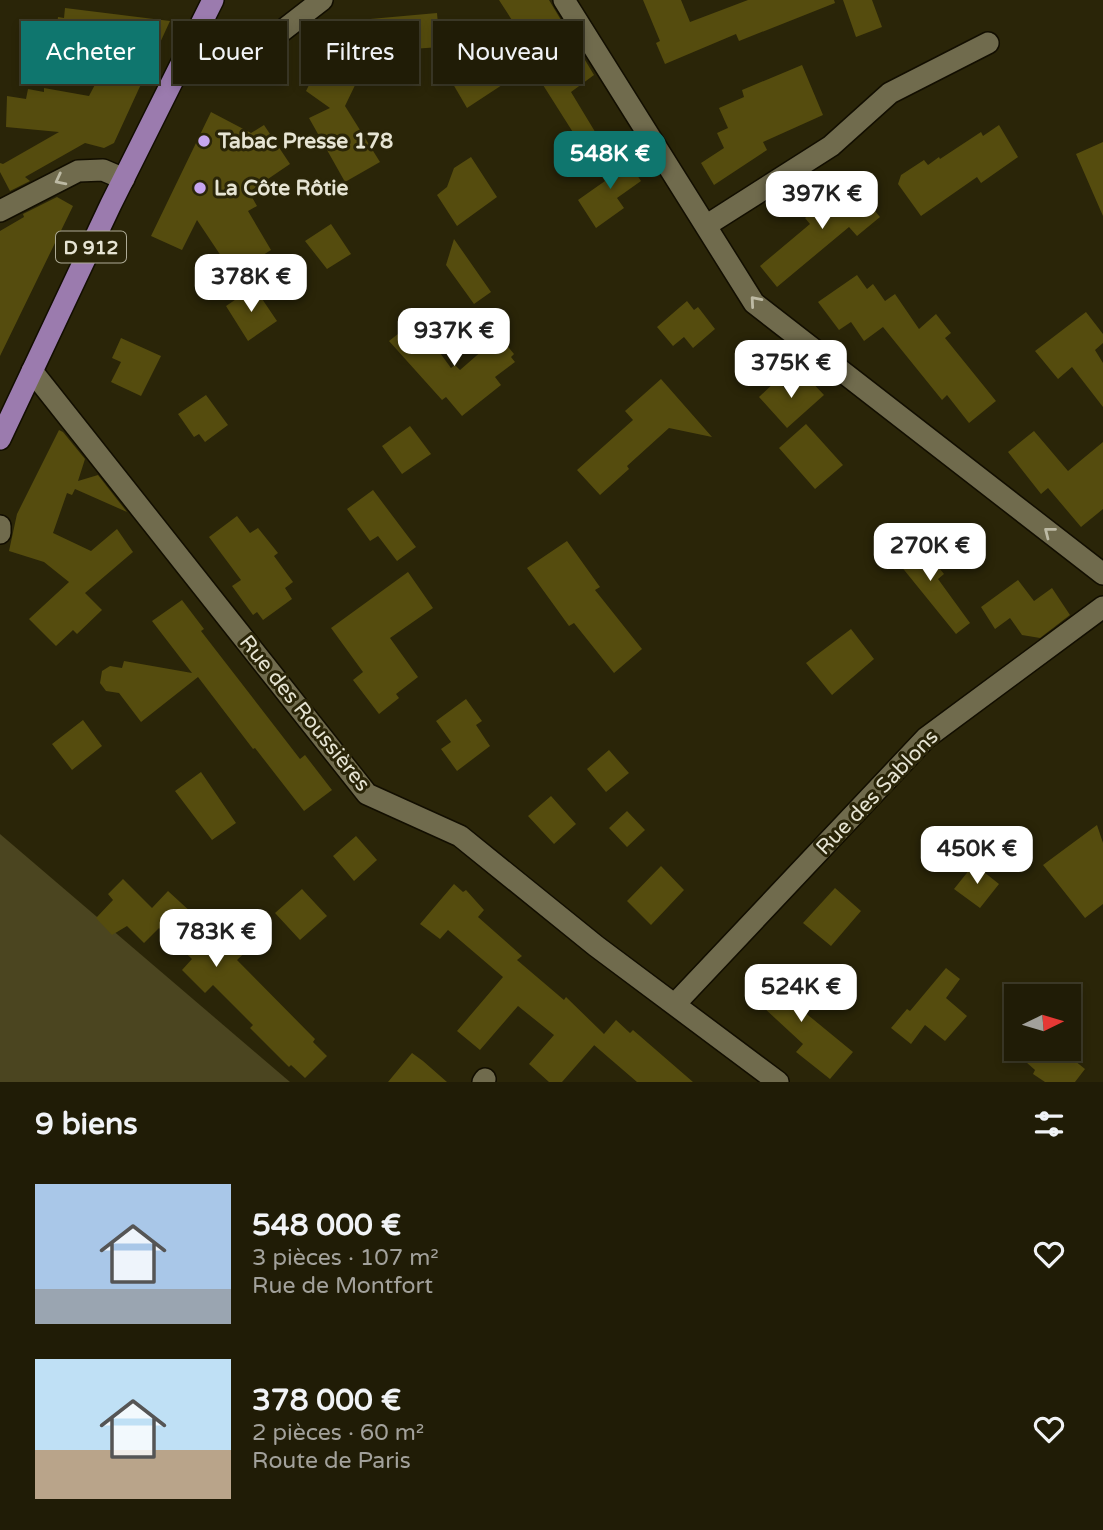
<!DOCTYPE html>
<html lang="fr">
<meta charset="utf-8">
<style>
:root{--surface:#201c06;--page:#282510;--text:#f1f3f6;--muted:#a2a19b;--line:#3d3a28;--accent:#0f766e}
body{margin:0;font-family:"Varela Round",sans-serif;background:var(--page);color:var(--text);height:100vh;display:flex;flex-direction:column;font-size:26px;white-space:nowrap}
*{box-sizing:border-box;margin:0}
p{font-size:23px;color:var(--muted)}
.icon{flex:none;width:38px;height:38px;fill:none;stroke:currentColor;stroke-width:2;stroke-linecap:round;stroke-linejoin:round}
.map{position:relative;height:1082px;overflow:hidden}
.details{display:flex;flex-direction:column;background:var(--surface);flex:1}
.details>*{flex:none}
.banner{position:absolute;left:21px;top:21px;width:700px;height:63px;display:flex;gap:14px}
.needle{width:46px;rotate:85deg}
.tools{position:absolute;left:1004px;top:984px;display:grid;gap:14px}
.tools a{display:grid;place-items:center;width:77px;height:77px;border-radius:0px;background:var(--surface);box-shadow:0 4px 10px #0003,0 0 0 2px var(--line);font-size:35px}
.price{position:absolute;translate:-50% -60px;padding:0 16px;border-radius:14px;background:#fff;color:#222;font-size:23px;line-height:46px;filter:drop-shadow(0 2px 4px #0008)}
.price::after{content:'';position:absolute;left:50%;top:42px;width:21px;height:16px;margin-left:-10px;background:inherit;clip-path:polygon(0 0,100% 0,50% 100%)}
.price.selected{background:var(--accent);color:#fff}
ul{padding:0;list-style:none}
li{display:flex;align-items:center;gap:21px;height:175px;padding:0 35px}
li span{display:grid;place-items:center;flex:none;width:196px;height:140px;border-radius:0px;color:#555}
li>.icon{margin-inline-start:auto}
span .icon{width:84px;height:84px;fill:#fffc;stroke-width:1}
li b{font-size:30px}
h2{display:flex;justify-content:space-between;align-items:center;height:84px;padding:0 35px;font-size:30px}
.chip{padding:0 24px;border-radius:0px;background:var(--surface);box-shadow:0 4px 10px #0003,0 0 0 2px var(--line);font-size:24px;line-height:63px}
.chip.selected{background:var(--accent);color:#fff}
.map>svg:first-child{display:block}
.green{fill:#4b4520}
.building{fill:#554c0e}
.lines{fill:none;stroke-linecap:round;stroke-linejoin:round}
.street-casing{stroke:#120e00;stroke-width:24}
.secondary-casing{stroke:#120e00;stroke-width:24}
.primary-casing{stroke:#120e00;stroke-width:24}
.street{stroke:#706b4d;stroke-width:21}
.secondary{stroke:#706b4d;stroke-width:21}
.primary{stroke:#9b7bae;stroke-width:21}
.oneway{stroke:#bdbaa4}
.poi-dot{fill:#c7a6ef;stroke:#2a2508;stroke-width:2.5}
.labels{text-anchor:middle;stroke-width:6;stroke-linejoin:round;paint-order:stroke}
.shield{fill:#2a2508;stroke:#aeab96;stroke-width:2}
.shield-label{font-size:19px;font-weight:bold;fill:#e6e4d3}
.poi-label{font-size:21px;font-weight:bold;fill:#e6e4d3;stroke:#2a2508;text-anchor:start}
.street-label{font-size:21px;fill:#e6e4d3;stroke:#2a2508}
</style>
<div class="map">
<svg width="1103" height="1082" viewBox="0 0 1103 1082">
<rect width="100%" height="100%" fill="#2a2508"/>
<path class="green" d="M 0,834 L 290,1082 L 0,1082 Z"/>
<path class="building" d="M 499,0 L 549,0 L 594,75 L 571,92 L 597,135 L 581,145 L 531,66 L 467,108 L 453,84 L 523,37 Z
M 643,0 L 681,0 L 690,22 L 748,0 L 834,0 L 835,3 L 739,41 L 736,34 L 665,64 L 656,43 L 660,41 Z
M 843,0 L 872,0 L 882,27 L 856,37 Z
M 65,8 L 170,21 L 114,143 L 104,148 L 85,143 L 25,177 L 30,181 L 10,191 L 0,172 L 0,163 L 3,164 L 59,132 L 6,127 L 7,96 L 26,99 L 28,89 L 44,92 L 44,88 L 89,96 L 111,54 L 54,48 L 58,17 L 64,18 Z
M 437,13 L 440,47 L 371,52 L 345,106 L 380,162 L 345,182 L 309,118 L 330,108 L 306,91 L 312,79 L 309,78 L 325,43 L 329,45 L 334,33 L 359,31 L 359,20 Z
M 802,65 L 823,115 L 763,142 L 767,150 L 714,185 L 701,163 L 724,148 L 717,133 L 728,128 L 719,108 L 744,97 L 742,90 Z
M 211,112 L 251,133 L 264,125 L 290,164 L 249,192 L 257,206 L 248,211 L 271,250 L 233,274 L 197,220 L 182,250 L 151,236 Z
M 999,125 L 1018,157 L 981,183 L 977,177 L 921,216 L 898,184 L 901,175 L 924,160 L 928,165 L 939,157 L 940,159 L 981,132 L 983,136 Z
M 1103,142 L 1103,216 L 1076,154 Z
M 623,154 L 641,181 L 617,198 L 624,208 L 596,228 L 578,200 L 605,181 L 598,171 Z
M 471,157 L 497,197 L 457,226 L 437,195 L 447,187 L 454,168 Z
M 849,180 L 880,217 L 857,236 L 849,227 L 777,287 L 760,266 L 810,224 L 805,218 Z
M 57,197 L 73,206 L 0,356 L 0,231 L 24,217 L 23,214 Z
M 331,224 L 351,254 L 327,269 L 305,241 Z
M 454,239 L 491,292 L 474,304 L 446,265 Z
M 857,275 L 867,289 L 873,284 L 885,301 L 895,294 L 919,329 L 936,314 L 951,333 L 945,338 L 996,401 L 969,423 L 947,395 L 942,400 L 883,327 L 864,341 L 851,322 L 839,330 L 818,302 Z
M 254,287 L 277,321 L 248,341 L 226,306 Z
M 687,301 L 694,310 L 698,307 L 715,329 L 693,348 L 684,337 L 673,346 L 657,327 Z
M 1086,312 L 1103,334 L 1103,343 L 1095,350 L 1103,363 L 1103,407 L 1072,367 L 1058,379 L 1035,351 Z
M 416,320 L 451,368 L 455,365 L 460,370 L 499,336 L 514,354 L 511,357 L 515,362 L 495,377 L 501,385 L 462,416 L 446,397 L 442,400 L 389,341 Z
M 121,338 L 161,356 L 141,396 L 111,382 L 121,362 L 112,358 Z
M 806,376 L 824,395 L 787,428 L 759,397 L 777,380 L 787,391 Z
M 661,379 L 712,437 L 669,428 L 627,466 L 629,469 L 600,495 L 577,470 L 633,420 L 625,411 Z
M 206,395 L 228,425 L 205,442 L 199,434 L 194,437 L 178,414 Z
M 806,424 L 843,465 L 815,489 L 779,448 Z
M 410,426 L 431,454 L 402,474 L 382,446 Z
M 59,430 L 63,432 L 85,459 L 78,481 L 98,475 L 127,512 L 75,489 L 72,495 L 67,493 L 53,533 L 91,551 L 117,529 L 133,552 L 85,593 L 102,610 L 77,634 L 73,630 L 56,646 L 29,619 L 69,582 L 44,562 L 9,551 L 17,514 Z
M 1034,431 L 1068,471 L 1103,442 L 1103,509 L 1081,527 L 1048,488 L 1041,494 L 1008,452 Z
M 373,490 L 416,547 L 397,561 L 378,536 L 370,541 L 347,509 Z
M 237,516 L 250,533 L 258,528 L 278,553 L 274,556 L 293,582 L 285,588 L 292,599 L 263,620 L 257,612 L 253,615 L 232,586 L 241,580 L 209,537 Z
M 914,537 L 944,574 L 938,579 L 970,623 L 956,634 L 892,555 Z
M 567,541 L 600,587 L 595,590 L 642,649 L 614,673 L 574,623 L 569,626 L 527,568 Z
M 408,572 L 433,608 L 390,638 L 418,677 L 396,694 L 399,698 L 379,714 L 353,680 L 363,672 L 331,628 Z
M 1018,580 L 1034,601 L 1052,588 L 1070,615 L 1040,638 L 1022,635 L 1010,618 L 995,629 L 981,607 Z
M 182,600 L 204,629 L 201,631 L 300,759 L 305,755 L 332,790 L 304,811 L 255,748 L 253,749 L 198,677 L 141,722 L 119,693 L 106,691 L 100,683 L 102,671 L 110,666 L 122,668 L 124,661 L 192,673 L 152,621 Z
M 851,629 L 874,659 L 832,695 L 806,663 Z
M 466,699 L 482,721 L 476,725 L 490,746 L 457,771 L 441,749 L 451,742 L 436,721 Z
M 83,720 L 102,746 L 72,770 L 52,744 Z
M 609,750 L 629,773 L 606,792 L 587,769 Z
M 201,772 L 236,823 L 212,840 L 175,791 Z
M 551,796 L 576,824 L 554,844 L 528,816 Z
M 627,811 L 645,830 L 627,847 L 609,828 Z
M 1097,825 L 1103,843 L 1103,904 L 1085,918 L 1043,865 Z
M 356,836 L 377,860 L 354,881 L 333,856 Z
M 974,864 L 999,884 L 980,908 L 954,889 Z
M 661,866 L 684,890 L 651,925 L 627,901 Z
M 123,879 L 152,908 L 168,891 L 216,935 L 230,921 L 252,946 L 237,960 L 315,1039 L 313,1042 L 327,1056 L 305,1078 L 291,1065 L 289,1067 L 250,1028 L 253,1025 L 213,985 L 205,993 L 182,970 L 192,959 L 159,928 L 144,943 L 127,926 L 112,935 L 96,918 L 113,900 L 108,894 Z
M 454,884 L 463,892 L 466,890 L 484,910 L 478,917 L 522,956 L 517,960 L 564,1000 L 566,997 L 604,1034 L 616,1020 L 630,1033 L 633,1030 L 693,1082 L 637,1082 L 594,1045 L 597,1042 L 562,1082 L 549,1082 L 529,1064 L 554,1035 L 518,1006 L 480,1050 L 457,1031 L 503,977 L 448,930 L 440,939 L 420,924 Z
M 835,888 L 861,911 L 831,946 L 803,923 Z
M 302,889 L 327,916 L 300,940 L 275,913 Z
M 773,968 L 805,997 L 797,1006 L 853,1052 L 830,1079 L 796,1052 L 803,1044 L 750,995 Z
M 946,968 L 960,979 L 946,998 L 967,1016 L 945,1041 L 925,1025 L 911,1044 L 891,1028 L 907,1009 L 910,1011 Z
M 1037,1048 L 1059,1048 L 1085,1069 L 1075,1082 L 1045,1082 L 1033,1074 L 1035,1070 L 1026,1062 Z
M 412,1053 L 423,1061 L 447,1082 L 388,1082 Z"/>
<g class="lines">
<defs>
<path id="street" d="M 564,0 L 754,303 L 1103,574
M 707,225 L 831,146 L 890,93 L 988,43
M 32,371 L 367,794 L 460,836 L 596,946 L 778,1082
M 0,526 L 0,533
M 675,1004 L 926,738 L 1103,607
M 483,1082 L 485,1079"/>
<path id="secondary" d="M 184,57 L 214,71 L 251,55 L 322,0
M 0,211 L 78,171 L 103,170 L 124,179"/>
<path id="primary" d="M 0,439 L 111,204 L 213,0"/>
</defs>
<use href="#street" class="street-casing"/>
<use href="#secondary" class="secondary-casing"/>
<use href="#primary" class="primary-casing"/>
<use href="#street" class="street"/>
<use href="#secondary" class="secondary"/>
<use href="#primary" class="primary"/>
</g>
<defs><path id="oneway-chevron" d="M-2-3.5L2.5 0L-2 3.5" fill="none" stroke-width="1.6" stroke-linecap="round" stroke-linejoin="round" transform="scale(1.75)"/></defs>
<g class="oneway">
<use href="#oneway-chevron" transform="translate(60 180) rotate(153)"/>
<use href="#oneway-chevron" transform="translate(755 301) rotate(-131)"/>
<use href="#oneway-chevron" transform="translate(1049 532) rotate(-142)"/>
</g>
<g class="poi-dot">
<circle cx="204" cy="141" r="7"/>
<circle cx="200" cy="188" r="7"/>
</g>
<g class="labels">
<rect class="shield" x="56" y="231.5" width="70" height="31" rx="5"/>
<g class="shield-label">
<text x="91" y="254">D 912</text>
</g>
<g class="poi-label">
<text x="218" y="148">Tabac Presse 178</text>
<text x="214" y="195">La Côte Rôtie</text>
</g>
<g class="street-label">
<text transform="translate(305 713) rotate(51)" y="7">Rue des Roussières</text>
<text transform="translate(877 792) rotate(-46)" y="7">Rue des Sablons</text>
</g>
</g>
</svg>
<div class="tools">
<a><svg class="needle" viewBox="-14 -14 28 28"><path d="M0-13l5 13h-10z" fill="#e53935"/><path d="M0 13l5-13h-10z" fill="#a2a19b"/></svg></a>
</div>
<b class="price selected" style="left:610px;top:191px">548K €</b>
<b class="price" style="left:822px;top:231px">397K €</b>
<b class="price" style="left:251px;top:314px">378K €</b>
<b class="price" style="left:454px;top:368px">937K €</b>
<b class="price" style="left:791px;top:400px">375K €</b>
<b class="price" style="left:930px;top:583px">270K €</b>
<b class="price" style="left:977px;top:886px">450K €</b>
<b class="price" style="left:216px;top:969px">783K €</b>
<b class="price" style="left:801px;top:1024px">524K €</b>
<div class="banner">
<a class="chip selected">Acheter</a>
<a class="chip">Louer</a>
<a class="chip">Filtres</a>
<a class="chip">Nouveau</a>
</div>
</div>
<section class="details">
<h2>9 biens<svg class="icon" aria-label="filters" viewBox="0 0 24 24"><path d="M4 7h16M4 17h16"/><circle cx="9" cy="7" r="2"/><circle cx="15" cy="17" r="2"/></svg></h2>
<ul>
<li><span style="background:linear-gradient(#a9c7e8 75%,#9aa5b1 0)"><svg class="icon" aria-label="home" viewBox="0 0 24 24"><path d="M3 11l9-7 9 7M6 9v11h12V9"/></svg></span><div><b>548 000 €</b><p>3 pièces · 107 m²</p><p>Rue de Montfort</p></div><svg class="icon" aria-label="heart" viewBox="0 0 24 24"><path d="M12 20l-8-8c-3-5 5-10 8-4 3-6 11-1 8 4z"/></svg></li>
<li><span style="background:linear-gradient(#bfe0f5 65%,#b9a48a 0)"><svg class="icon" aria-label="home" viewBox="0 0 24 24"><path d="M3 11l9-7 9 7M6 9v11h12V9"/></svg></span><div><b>378 000 €</b><p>2 pièces · 60 m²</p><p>Route de Paris</p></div><svg class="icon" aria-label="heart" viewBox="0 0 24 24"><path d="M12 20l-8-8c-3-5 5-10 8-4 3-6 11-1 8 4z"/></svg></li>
</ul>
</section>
